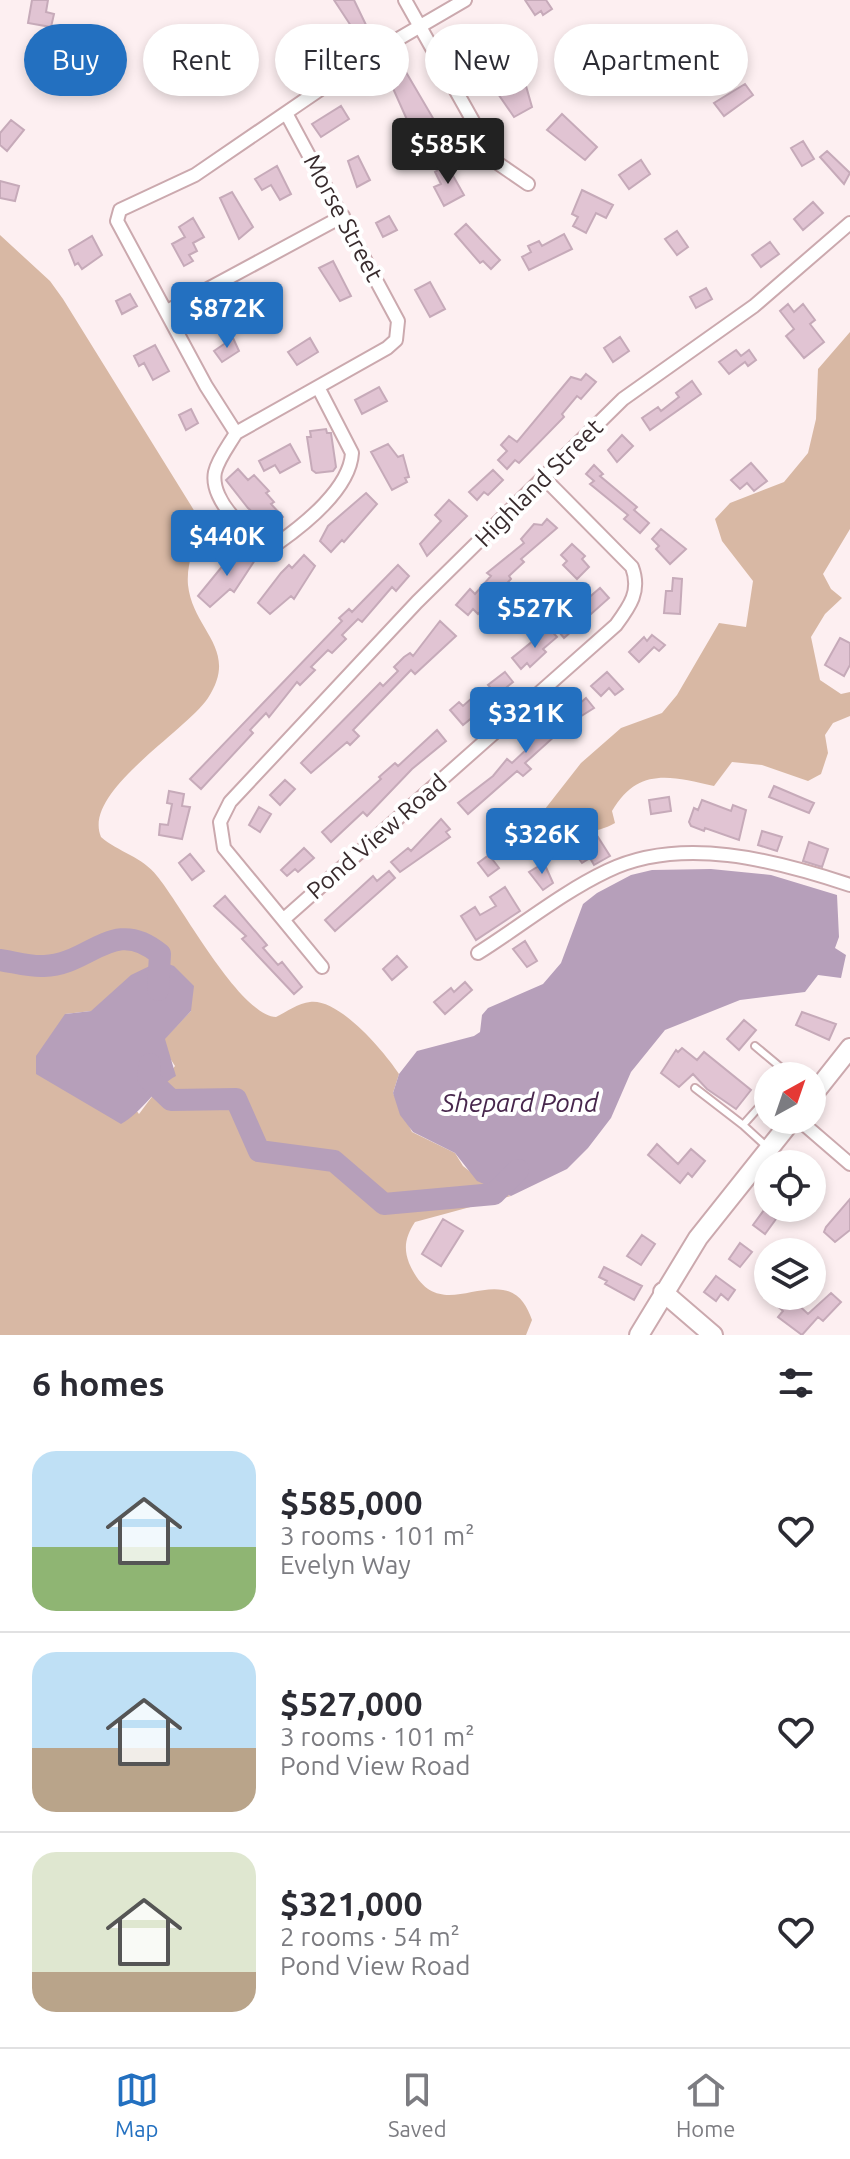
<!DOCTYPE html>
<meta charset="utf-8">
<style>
:root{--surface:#fff;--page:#f2f2f3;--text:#2b2b33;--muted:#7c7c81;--line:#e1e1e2;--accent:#2370c0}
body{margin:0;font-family:Ubuntu,sans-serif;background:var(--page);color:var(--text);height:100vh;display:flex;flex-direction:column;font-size:30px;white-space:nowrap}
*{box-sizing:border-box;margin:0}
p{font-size:26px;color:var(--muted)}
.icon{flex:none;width:44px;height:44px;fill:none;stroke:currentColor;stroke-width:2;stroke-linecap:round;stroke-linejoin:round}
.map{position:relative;height:1335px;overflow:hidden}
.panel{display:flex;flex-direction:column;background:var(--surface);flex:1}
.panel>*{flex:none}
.top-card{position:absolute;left:24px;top:24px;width:802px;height:72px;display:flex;gap:16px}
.needle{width:52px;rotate:40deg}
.controls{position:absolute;left:754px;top:1062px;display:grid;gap:16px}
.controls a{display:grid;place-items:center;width:72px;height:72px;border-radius:50%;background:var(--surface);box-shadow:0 4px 12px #0003;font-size:40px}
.price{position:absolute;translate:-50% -68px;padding:0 18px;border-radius:8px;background:var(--accent);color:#fff;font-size:26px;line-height:52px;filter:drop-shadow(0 2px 4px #0008)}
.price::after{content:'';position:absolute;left:50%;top:48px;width:24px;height:18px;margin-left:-12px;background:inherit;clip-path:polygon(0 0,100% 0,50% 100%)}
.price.current{background:#222;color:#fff}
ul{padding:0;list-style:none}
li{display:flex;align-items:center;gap:24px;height:200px;padding:0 32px}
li+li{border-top:2px solid var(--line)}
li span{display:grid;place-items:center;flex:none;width:224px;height:160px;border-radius:24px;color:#555}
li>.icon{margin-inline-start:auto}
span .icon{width:96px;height:96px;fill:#fffc;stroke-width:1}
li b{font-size:34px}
h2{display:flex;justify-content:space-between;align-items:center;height:96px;padding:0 32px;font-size:34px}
.chip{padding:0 28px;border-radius:36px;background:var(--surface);box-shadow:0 4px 12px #0003;font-size:28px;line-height:72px}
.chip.current{background:var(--accent);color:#fff}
.menu{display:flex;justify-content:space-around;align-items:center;height:112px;border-top:2px solid var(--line);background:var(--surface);font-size:22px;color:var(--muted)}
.menu a{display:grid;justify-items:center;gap:4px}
.menu .current{color:var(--accent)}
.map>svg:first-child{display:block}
.forest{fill:#d8b8a4;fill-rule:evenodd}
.water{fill:#b69fba}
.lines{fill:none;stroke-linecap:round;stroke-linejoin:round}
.river{stroke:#b69fba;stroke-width:22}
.building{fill:#e1c4d3;stroke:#c6aab9;stroke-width:2}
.lane-casing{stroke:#cba9ae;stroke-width:10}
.street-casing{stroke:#cba9ae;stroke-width:16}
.secondary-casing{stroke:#cba9ae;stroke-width:22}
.lane{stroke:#fff;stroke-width:6}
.street{stroke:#fff;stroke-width:12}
.secondary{stroke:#fff;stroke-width:18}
.labels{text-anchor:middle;stroke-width:8;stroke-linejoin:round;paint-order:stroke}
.street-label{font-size:24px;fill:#382b2d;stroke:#fff}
.water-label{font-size:26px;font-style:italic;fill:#47264c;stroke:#fff}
</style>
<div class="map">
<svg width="850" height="1335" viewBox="0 0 850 1335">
<rect width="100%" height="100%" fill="#fdeff1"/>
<path class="forest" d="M 0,235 L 50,281 L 63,299 L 200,520 C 197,542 186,562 188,585 C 193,631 240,649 208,698 C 183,734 82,792 101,837 C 118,852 143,857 157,876 C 180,903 240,1016 276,1017 C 286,1012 299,1003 310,1002 C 339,998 384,1051 399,1074 L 393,1093 L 412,1132 L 455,1153 L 463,1166 L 492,1189 L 511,1196 L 415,1222 C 406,1236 403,1247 409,1263 C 433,1318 470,1284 503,1290 C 519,1292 527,1306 532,1320 L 526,1335 L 0,1335 ZM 91,1011 L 191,1011 L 164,1039 L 166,1052 L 175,1066 L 139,1114 L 65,1014 Z
M 850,332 L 850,529 L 823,574 L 831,589 L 842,598 L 825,614 L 811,637 L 820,680 L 841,694 L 850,692 L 850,716 L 833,723 L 825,735 L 828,753 L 821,774 L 808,781 L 762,765 L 732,762 L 714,786 C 670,776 638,767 612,811 L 615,823 C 605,829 596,830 585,834 C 563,843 573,854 540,851 L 527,832 L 581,763 L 621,728 L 662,713 L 677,695 L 719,623 L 746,627 L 753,581 L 722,541 L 715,519 L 730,503 L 784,482 L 808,453 L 816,419 L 818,369 Z"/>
<path class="water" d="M 711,869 L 771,875 L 837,895 L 839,937 L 835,948 L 846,955 L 841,978 L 818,975 L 805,992 L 740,1000 L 665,1030 L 631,1072 L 611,1118 L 588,1148 L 567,1169 L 511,1196 L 477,1181 L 455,1153 L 413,1132 L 400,1115 L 393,1093 L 399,1074 L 417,1051 L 474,1036 L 480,1032 L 482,1015 L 488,1008 L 543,984 L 561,963 L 583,904 L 597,893 L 631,875 L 652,870 Z
M 160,961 L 174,966 L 194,986 L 191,1011 L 165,1039 L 176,1076 C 154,1088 144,1111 121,1124 L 36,1074 L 36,1056 L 65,1014 L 91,1011 L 131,975 Z"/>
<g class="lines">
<path class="river" d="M 0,960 C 14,962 30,967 44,966 C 90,965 113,915 160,954 L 158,990
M 150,1064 L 148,1078 L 171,1100 L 236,1099 L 259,1151 L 334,1161 L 384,1204 L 494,1194 L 518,1170"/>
</g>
<path class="building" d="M 32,0 L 48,0 L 46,12 L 54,14 L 51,27 L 28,23 Z
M 334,0 L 354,0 L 366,25 L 355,32 Z
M 525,0 L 546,0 L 552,9 L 543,15 L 541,11 L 535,15 Z
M 403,67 L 447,142 L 435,148 L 427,134 L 420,137 L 411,120 L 408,122 L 387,75 Z
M 515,76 L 522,88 L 526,86 L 532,107 L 514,117 L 494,88 Z
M 745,84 L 753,95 L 724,116 L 714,103 Z
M 341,106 L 349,119 L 321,137 L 312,124 Z
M 562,114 L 597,147 L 585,160 L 547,130 Z
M 11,120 L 24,130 L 7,151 L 0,145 L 0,133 Z
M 803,141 L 814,159 L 802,166 L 791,148 Z
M 827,151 L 850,173 L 844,184 L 820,157 Z
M 358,156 L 370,180 L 357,187 L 348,161 Z
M 641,160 L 650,174 L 629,189 L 619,175 Z
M 447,165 L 464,195 L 444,206 L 434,187 L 441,184 L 435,172 Z
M 277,166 L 291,194 L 280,200 L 271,185 L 262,190 L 255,179 Z
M 0,181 L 19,186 L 15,201 L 0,198 Z
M 582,190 L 613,205 L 606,218 L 596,213 L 586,233 L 573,226 L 578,217 L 572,214 Z
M 232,192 L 253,227 L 239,239 L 220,198 Z
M 813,202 L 823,213 L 803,230 L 794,219 Z
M 389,216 L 397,230 L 383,237 L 376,223 Z
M 193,218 L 204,237 L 193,243 L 197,251 L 189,255 L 193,261 L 184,266 L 172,244 L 185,237 L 179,227 Z
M 466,224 L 500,260 L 491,269 L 483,261 L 480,263 L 455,234 Z
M 677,231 L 688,247 L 677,255 L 665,239 Z
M 564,234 L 572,249 L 529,270 L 522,257 L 531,252 L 528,246 L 539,241 L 542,246 Z
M 92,236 L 102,255 L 82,269 L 78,263 L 75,265 L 69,250 Z
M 770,242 L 779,254 L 761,267 L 752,255 Z
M 333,261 L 351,296 L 340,301 L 319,268 Z
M 430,282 L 445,309 L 430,317 L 415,290 Z
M 706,288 L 712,299 L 696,308 L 690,297 Z
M 270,293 L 278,306 L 255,318 L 248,305 Z
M 130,294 L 137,306 L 122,314 L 116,301 Z
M 788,304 L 794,312 L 803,304 L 815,320 L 810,324 L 824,342 L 804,358 L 786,336 L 794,329 L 780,311 Z
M 620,337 L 629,351 L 613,362 L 604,348 Z
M 233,338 L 239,351 L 222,362 L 214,351 Z
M 310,338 L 318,352 L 297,365 L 288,352 Z
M 155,345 L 169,371 L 153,380 L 144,363 L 139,366 L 134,356 Z
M 736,350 L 741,356 L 749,350 L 756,360 L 748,366 L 745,362 L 729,374 L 719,362 Z
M 586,374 L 596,382 L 581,399 L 577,396 L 562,414 L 564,417 L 519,463 L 515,460 L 507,469 L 498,460 L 507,451 L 501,445 L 509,436 L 517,442 L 571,377 L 581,380 Z
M 692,381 L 701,394 L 650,430 L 642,418 L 658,407 L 661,411 L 679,397 L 676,393 Z
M 379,387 L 387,401 L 362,414 L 355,400 Z
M 191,409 L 198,423 L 186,430 L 179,415 Z
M 326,429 L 327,433 L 331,433 L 336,467 L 333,471 L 316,473 L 312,470 L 307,437 L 311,437 L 310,431 Z
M 622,435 L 633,446 L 617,462 L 608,450 Z
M 290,444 L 300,462 L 280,473 L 275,465 L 264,471 L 259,461 Z
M 388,444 L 398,457 L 403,455 L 409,477 L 405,478 L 407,482 L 392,490 L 371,452 Z
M 751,463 L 767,481 L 754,491 L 747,483 L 740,489 L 731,480 Z
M 594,465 L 603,474 L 600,476 L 637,507 L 634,510 L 649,523 L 640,533 L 624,519 L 628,515 L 590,484 L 594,481 L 586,474 Z
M 238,469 L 248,480 L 254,475 L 269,491 L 266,493 L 274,502 L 271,504 L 283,517 L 270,528 L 248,508 L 226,480 Z
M 493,470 L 503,480 L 488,495 L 484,492 L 477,500 L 469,492 Z
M 366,493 L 377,504 L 344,542 L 342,540 L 331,552 L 320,541 L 328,526 Z
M 449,500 L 467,516 L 427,556 L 420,544 L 441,521 L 435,515 Z
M 547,519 L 557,528 L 521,559 L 524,562 L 509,576 L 511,579 L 478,614 L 473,609 L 468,615 L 456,605 L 470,589 L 475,594 L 491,576 L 487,573 L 524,543 L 521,539 L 534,524 L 542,525 Z
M 661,529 L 686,549 L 670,564 L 656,549 L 659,546 L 652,539 Z
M 572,544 L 585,556 L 582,559 L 589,567 L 577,579 L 563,565 L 567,561 L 561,555 Z
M 243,549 L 255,560 L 234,592 L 230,589 L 210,607 L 198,596 L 229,558 L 232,561 Z
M 304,555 L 315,566 L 294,599 L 291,596 L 270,614 L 258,603 L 281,573 L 289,565 L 292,568 Z
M 398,565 L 409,576 L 396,591 L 392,587 L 362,622 L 358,619 L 342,635 L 346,639 L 332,653 L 328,650 L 311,667 L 315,670 L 300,685 L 297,682 L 269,717 L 266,713 L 250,730 L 253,733 L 201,789 L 190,779 L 342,621 L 339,618 L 349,609 L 352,612 Z
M 673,578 L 682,579 L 680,614 L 664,613 L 666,591 L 672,591 Z
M 600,588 L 609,598 L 564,638 L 555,627 Z
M 440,621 L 456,636 L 415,674 L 411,670 L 353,730 L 359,736 L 350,745 L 347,742 L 311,773 L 301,763 L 380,683 L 383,686 L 398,671 L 394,667 L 404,657 L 410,653 L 413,656 Z
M 549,628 L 557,637 L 543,649 L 546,652 L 530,667 L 527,663 L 521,669 L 512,658 Z
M 652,635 L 665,645 L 659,651 L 654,647 L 639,662 L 629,652 L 644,637 L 647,641 Z
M 840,638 L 850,643 L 850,665 L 844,676 L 825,665 Z
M 505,672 L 513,682 L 497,695 L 488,685 Z
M 607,672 L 623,689 L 615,695 L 609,688 L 601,696 L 591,686 Z
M 481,690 L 487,698 L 476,706 L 480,711 L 463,725 L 450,710 L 459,702 L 463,706 Z
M 586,698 L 594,708 L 567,725 L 525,763 L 531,769 L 523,776 L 517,771 L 468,814 L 458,803 L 493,776 L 507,759 L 512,763 L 528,748 L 525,744 L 574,701 L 578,705 Z
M 437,730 L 446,741 L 412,769 L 367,816 L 363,812 L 331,842 L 322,832 L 381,779 L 379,777 L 395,763 L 398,766 Z
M 285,780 L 295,789 L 280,805 L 270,795 Z
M 774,786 L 814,803 L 809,813 L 769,797 Z
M 169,791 L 184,794 L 182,806 L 190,807 L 182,839 L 159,835 L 160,824 L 168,825 L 172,804 L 167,803 Z
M 669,797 L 671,811 L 651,814 L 649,800 Z
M 702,800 L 731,811 L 733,805 L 746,810 L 739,840 L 705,828 L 704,831 L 691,826 L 689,822 L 694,808 L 698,810 Z
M 259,807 L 271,814 L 260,832 L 249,825 Z
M 511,811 L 521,823 L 511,832 L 500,820 Z
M 441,819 L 450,829 L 446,832 L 450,837 L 400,872 L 391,862 L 408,848 L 411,851 Z
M 762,831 L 782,837 L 777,851 L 758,845 Z
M 598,837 L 610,856 L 594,865 L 590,858 L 582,863 L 576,855 Z
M 809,842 L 828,849 L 822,867 L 803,861 Z
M 304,848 L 314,858 L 298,872 L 295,869 L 287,876 L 281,870 Z
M 190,854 L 204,871 L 192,880 L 179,863 Z
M 489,855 L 499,868 L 488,876 L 478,863 Z
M 544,863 L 553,883 L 543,890 L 529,872 Z
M 389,871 L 395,878 L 335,931 L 325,920 L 373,876 L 377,881 Z
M 505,887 L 520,911 L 476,940 L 461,916 L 475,907 L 480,915 L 496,906 L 490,897 Z
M 225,896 L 267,945 L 263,948 L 278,965 L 282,962 L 302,987 L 294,994 L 242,939 L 246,936 L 214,906 Z
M 525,941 L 537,961 L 527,967 L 513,949 Z
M 397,956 L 407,967 L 392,980 L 383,969 Z
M 465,982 L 472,990 L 445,1014 L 434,1002 L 451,988 L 454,992 Z
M 802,1012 L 836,1024 L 829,1040 L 796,1025 Z
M 744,1020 L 756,1030 L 739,1050 L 727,1039 Z
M 682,1048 L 697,1060 L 704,1052 L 751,1090 L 736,1109 L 707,1089 L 693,1074 L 679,1087 L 661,1073 L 676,1050 L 678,1052 Z
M 657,1144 L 678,1164 L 691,1149 L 705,1161 L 692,1177 L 688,1173 L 680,1183 L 648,1155 Z
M 850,1199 L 850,1230 L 835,1242 L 824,1232 L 826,1227 Z
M 764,1210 L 776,1219 L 765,1234 L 753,1225 Z
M 443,1219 L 463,1231 L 441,1266 L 422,1254 Z
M 642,1235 L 655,1244 L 641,1265 L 627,1256 Z
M 740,1243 L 752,1252 L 740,1267 L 729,1259 Z
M 604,1267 L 642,1286 L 634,1300 L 605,1284 L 607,1281 L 599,1277 Z
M 716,1276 L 735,1290 L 728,1300 L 721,1294 L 716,1301 L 704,1292 Z
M 831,1293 L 841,1302 L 823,1321 L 818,1317 L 802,1335 L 778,1317 L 783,1311 L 772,1301 L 777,1296 L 789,1296 L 808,1314 Z"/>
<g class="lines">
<defs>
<path id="lane" d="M 755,1046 L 791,1076
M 695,1088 L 743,1125
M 766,1146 L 743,1125 L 768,1097"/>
<path id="street" d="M 405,0 L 496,162 L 528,184
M 167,311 L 343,216
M 236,433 L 206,386 L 117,221 L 120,210 L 195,175 L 369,56 L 465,0
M 236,433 L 387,348 L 396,340 L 398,321 L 286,113
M 236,433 C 229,445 218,459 215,472 C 209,501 251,542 278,543 C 305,524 350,488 352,453 L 319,389
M 284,919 L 616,625 C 630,606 641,591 632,567 L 545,479
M 478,953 C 521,926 561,893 607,871 C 681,835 775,860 850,885
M 322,967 L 224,848 L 220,822 L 230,802 L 417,602 L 623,399 L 754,306 L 850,223
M 799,1120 L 850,1164"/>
<path id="secondary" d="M 812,1096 L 850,1048
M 663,1292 L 713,1335
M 639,1335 L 698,1238 L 792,1120"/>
</defs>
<use href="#lane" class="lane-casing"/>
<use href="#street" class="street-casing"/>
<use href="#secondary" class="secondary-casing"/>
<use href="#lane" class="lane"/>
<use href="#street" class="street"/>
<use href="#secondary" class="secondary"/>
</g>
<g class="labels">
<g class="street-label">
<text transform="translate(343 218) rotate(62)" y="8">Morse Street</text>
<text transform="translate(539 483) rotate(-45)" y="8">Highland Street</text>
<text transform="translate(377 837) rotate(-41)" y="8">Pond View Road</text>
</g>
<g class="water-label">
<text x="520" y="1112">Shepard Pond</text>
</g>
</g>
</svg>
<div class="controls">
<a><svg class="needle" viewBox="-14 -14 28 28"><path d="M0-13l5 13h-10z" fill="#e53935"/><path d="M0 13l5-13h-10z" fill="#7c7c81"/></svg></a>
<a><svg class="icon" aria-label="locate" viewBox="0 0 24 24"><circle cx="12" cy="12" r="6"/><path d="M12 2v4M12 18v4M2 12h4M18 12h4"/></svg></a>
<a><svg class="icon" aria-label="layers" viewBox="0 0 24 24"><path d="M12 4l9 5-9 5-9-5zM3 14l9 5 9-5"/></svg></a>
</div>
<b class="price current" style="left:448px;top:186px">$585K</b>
<b class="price" style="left:227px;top:350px">$872K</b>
<b class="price" style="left:227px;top:578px">$440K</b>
<b class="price" style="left:535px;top:650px">$527K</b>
<b class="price" style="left:526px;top:755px">$321K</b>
<b class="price" style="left:542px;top:876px">$326K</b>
<div class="top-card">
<a class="chip current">Buy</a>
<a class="chip">Rent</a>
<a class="chip">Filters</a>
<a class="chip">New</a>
<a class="chip">Apartment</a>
</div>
</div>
<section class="panel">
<h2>6 homes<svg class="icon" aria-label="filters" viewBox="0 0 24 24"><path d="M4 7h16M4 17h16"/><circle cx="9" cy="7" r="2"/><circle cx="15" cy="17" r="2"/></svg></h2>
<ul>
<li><span style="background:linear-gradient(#bfe0f5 60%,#8fb573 0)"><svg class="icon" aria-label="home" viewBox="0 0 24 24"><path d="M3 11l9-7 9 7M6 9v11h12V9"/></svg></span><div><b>$585,000</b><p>3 rooms · 101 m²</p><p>Evelyn Way</p></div><svg class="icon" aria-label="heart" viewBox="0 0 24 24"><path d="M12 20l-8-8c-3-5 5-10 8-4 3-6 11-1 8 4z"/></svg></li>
<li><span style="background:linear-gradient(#bfe0f5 60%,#b9a48a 0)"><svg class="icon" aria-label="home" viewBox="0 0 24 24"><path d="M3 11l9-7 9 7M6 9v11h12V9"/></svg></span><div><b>$527,000</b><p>3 rooms · 101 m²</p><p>Pond View Road</p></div><svg class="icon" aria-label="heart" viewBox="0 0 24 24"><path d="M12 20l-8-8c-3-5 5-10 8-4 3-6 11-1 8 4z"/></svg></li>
<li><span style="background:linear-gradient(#dfe7d0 75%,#b9a48a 0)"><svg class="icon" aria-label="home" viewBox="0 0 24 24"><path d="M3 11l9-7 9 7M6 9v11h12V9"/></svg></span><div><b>$321,000</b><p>2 rooms · 54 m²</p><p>Pond View Road</p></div><svg class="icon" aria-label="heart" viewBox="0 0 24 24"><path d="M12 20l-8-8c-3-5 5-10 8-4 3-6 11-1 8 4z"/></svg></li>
</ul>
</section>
<nav class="menu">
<a class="current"><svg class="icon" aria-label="map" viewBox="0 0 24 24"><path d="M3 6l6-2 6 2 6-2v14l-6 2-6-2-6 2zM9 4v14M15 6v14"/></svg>Map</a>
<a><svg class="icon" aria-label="saved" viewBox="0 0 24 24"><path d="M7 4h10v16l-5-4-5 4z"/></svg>Saved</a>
<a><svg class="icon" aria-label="home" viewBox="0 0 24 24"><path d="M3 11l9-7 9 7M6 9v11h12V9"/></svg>Home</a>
</nav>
